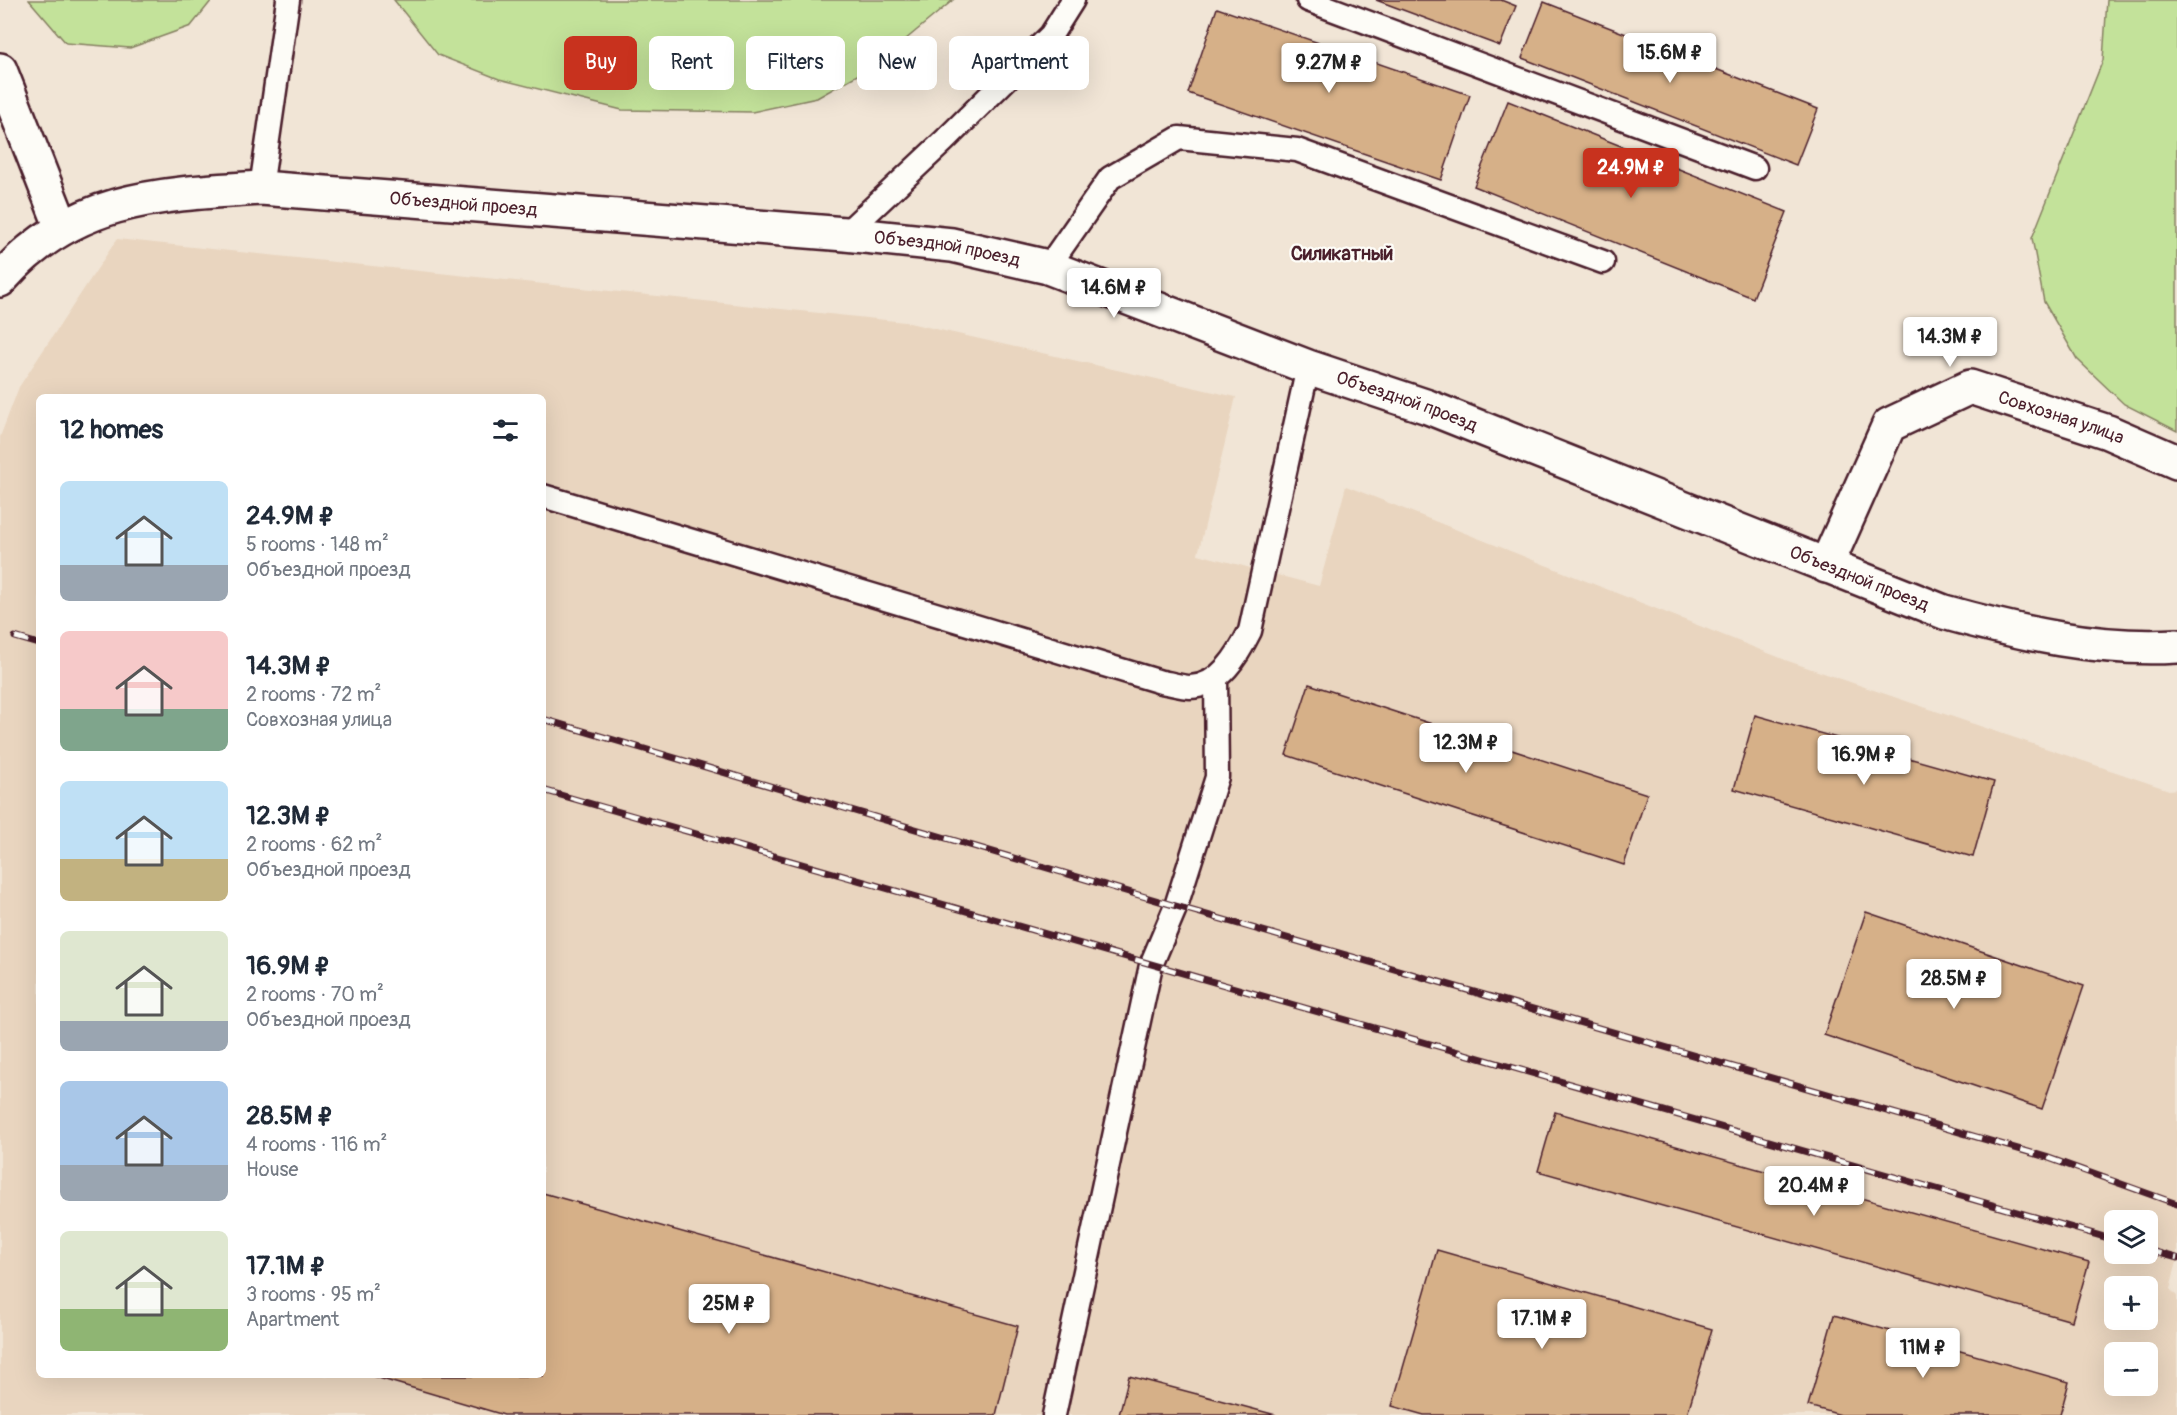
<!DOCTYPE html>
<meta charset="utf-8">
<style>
:root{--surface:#fff;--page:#f6f6f7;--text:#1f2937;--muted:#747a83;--accent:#c8321e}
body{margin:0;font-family:Pangolin,sans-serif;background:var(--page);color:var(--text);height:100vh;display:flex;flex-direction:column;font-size:22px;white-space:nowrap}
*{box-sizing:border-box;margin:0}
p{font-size:20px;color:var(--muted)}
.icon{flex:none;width:33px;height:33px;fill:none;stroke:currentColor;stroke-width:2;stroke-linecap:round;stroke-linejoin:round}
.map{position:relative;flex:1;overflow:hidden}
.drawer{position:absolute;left:36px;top:394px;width:510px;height:984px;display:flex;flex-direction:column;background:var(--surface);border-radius:9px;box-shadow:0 6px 24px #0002}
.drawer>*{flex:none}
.guide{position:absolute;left:564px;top:36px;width:570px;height:54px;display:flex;gap:12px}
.tools{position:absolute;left:2104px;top:1210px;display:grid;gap:12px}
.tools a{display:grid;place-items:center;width:54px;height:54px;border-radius:9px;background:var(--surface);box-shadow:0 6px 24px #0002;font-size:30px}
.price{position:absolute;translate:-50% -51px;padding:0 14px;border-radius:6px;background:#fff;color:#222;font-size:20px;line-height:39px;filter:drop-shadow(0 2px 3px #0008)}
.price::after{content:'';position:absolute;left:50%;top:36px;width:18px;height:14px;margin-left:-9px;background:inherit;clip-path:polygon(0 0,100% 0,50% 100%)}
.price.selected{background:var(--accent);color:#fff}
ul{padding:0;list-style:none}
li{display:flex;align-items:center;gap:18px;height:150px;padding:0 24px}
li span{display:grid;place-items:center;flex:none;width:168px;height:120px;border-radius:9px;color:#555}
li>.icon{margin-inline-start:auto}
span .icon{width:72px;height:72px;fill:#fffc;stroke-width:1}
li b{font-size:26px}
h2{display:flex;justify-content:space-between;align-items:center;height:72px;padding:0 24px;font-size:26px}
.pill{padding:0 21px;border-radius:9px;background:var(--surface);box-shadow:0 6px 24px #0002;font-size:21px;line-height:54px}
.pill.selected{background:var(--accent);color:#fff}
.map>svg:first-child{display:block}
.built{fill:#e9d5bf;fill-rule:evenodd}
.green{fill:#c3e29a;stroke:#868062;stroke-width:1.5}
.building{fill:#d6b088;stroke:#4a1f2b;stroke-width:1.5}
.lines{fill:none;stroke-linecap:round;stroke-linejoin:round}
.service-casing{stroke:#4a1f2b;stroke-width:27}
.minor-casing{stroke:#4a1f2b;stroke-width:38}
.service{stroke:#fdfcf7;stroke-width:22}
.minor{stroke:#fdfcf7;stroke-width:33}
.rail-casing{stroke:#4a1f2b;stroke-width:7}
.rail{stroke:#fdfcf7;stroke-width:4.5;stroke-dasharray:14;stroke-linecap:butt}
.labels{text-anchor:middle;stroke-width:4.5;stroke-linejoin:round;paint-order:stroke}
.street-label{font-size:18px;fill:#4a1f2b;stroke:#fdfcf7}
.neighbourhood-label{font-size:20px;font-weight:bold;fill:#4a1f2b;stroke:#fdfcf7}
</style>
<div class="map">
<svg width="2177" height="1415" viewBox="0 0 2177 1415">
<rect width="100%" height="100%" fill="#f1e5d6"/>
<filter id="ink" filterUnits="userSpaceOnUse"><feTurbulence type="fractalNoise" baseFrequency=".0167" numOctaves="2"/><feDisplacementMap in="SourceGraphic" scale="12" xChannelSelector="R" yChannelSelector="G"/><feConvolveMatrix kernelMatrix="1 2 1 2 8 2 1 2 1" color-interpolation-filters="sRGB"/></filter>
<g filter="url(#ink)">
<path class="built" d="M 117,239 L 905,322 L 1236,397 L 1198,554 L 1319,586 L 1346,486 L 1788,661 L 2169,790 L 2177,789 L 2177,1262 L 2170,1289 L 2177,1296 L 2177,1415 L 0,1415 L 0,437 L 19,387 ZM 39,398 L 543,398 L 543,1376 L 39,1376 ZM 2115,1221 L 2148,1221 L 2148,1254 L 2115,1254 ZM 2115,1287 L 2148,1287 L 2148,1320 L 2115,1320 ZM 2115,1353 L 2148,1353 L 2148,1386 L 2115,1386 Z"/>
<path class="green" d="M 29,0 L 212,0 L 191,26 L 130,48 L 66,43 Z
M 394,0 L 953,0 L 875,65 L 817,98 L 752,112 L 622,110 L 499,79 L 438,55 Z
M 2107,0 L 2177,0 L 2177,431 L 2124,404 L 2077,359 L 2044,302 L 2032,238 L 2103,60 Z"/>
<path class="building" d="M 1376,0 L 1501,0 L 1516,6 L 1500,46 Z
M 1544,2 L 1818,109 L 1796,165 L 1522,58 Z
M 1217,8 L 1470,95 L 1441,180 L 1188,93 Z
M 1508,101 L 1787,212 L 1753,298 L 1474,186 Z
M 1309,684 L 1647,794 L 1624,865 L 1286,755 Z
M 1755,715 L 1994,782 L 1973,857 L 1734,789 Z
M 1866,912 L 2084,986 L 2042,1109 L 1824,1035 Z
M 1555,1112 L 2089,1262 L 2072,1321 L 1538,1171 Z
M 543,1193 L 1018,1326 L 996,1415 L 504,1415 L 372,1376 L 543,1376 Z
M 1437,1250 L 1712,1329 L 1687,1415 L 1424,1415 L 1392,1406 Z
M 1834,1315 L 2069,1382 L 2060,1415 L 1841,1415 L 1808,1406 Z
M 1129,1376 L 1276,1415 L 1119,1415 Z"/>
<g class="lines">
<defs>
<path id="service" d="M 1308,0 L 1755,168
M 261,188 L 288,0
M 845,234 L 944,141 L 1051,35 L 1073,0
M 1048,267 L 1110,178 L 1179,138 L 1297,150 L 1603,262
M 543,496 L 1161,682 C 1170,683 1181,687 1190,687 C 1220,686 1238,655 1250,631 L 1308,367
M 1054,1415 L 1151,965 L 1176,906 L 1217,777 L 1216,678"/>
<g id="minor">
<path d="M 0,70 L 62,228"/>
<path id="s1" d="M 0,280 C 72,197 159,194 261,188 L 845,234 L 952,245 L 1048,267 L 1308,367 L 1428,407 L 1944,612 C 2019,633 2099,651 2177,646"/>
<path id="s2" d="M 1826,566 L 1889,425 L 1970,387 L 2108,432 L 2177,462"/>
</g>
</defs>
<use href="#service" class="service-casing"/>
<use href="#minor" class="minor-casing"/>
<use href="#service" class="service"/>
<use href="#minor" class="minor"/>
<defs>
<path id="rail" d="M 15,637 L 39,644
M 543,719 L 1176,906 L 2046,1157 L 2177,1204
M 543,790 L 2115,1240
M 2148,1250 L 2177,1258"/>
</defs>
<use href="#rail" class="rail-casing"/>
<use href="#rail" class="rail"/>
</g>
</g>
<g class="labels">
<g class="street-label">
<text dy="6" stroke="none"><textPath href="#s1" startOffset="489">Объездной проезд</textPath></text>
<text dy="6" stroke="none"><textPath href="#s1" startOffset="975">Объездной проезд</textPath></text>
<text dy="6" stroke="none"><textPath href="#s1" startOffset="1461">Объездной проезд</textPath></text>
<text dy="6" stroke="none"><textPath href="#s2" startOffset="340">Совхозная улица</textPath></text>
<text dy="6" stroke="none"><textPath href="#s1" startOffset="1947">Объездной проезд</textPath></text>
</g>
<g class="neighbourhood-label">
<text x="1342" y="260">Силикатный</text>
</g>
</g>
</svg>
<div class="tools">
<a><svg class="icon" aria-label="layers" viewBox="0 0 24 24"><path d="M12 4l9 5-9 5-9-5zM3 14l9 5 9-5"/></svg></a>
<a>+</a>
<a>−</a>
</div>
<b class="price" style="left:1670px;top:84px">15.6M ₽</b>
<b class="price" style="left:1329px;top:94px">9.27M ₽</b>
<b class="price selected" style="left:1631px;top:199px">24.9M ₽</b>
<b class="price" style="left:1114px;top:319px">14.6M ₽</b>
<b class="price" style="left:1950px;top:368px">14.3M ₽</b>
<b class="price" style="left:1466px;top:774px">12.3M ₽</b>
<b class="price" style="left:1864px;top:786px">16.9M ₽</b>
<b class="price" style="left:1954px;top:1010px">28.5M ₽</b>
<b class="price" style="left:1814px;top:1217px">20.4M ₽</b>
<b class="price" style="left:729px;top:1335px">25M ₽</b>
<b class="price" style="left:1542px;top:1350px">17.1M ₽</b>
<b class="price" style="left:1923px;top:1379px">11M ₽</b>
<div class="guide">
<a class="pill selected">Buy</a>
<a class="pill">Rent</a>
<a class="pill">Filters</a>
<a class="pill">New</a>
<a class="pill">Apartment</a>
</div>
<section class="drawer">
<h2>12 homes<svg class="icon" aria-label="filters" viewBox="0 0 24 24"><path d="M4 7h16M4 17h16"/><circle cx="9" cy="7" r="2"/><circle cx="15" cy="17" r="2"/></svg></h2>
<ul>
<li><span style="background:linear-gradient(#bfe0f5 70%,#9aa5b1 0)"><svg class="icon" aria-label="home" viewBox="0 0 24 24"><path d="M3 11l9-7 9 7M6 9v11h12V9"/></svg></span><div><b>24.9M ₽</b><p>5 rooms · 148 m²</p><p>Объездной проезд</p></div></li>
<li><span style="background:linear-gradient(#f6c9c9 65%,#7fa58c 0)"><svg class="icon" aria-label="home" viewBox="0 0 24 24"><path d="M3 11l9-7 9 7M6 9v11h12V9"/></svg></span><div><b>14.3M ₽</b><p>2 rooms · 72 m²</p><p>Совхозная улица</p></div></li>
<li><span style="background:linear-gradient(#bfe0f5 65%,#c2b280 0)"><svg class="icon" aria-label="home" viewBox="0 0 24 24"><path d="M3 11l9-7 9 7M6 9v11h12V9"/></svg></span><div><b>12.3M ₽</b><p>2 rooms · 62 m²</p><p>Объездной проезд</p></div></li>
<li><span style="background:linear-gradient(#dfe7d0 75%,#9aa5b1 0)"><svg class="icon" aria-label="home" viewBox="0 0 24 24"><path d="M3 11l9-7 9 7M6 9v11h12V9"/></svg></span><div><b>16.9M ₽</b><p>2 rooms · 70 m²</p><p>Объездной проезд</p></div></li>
<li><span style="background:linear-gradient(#a9c7e8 70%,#9aa5b1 0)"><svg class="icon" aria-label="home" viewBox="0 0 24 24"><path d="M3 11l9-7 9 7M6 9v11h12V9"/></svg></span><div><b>28.5M ₽</b><p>4 rooms · 116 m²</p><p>House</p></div></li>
<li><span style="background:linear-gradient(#dfe7d0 65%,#8fb573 0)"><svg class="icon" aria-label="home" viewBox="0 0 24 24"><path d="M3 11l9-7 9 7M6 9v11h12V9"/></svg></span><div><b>17.1M ₽</b><p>3 rooms · 95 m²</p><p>Apartment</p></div></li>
</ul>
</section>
</div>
